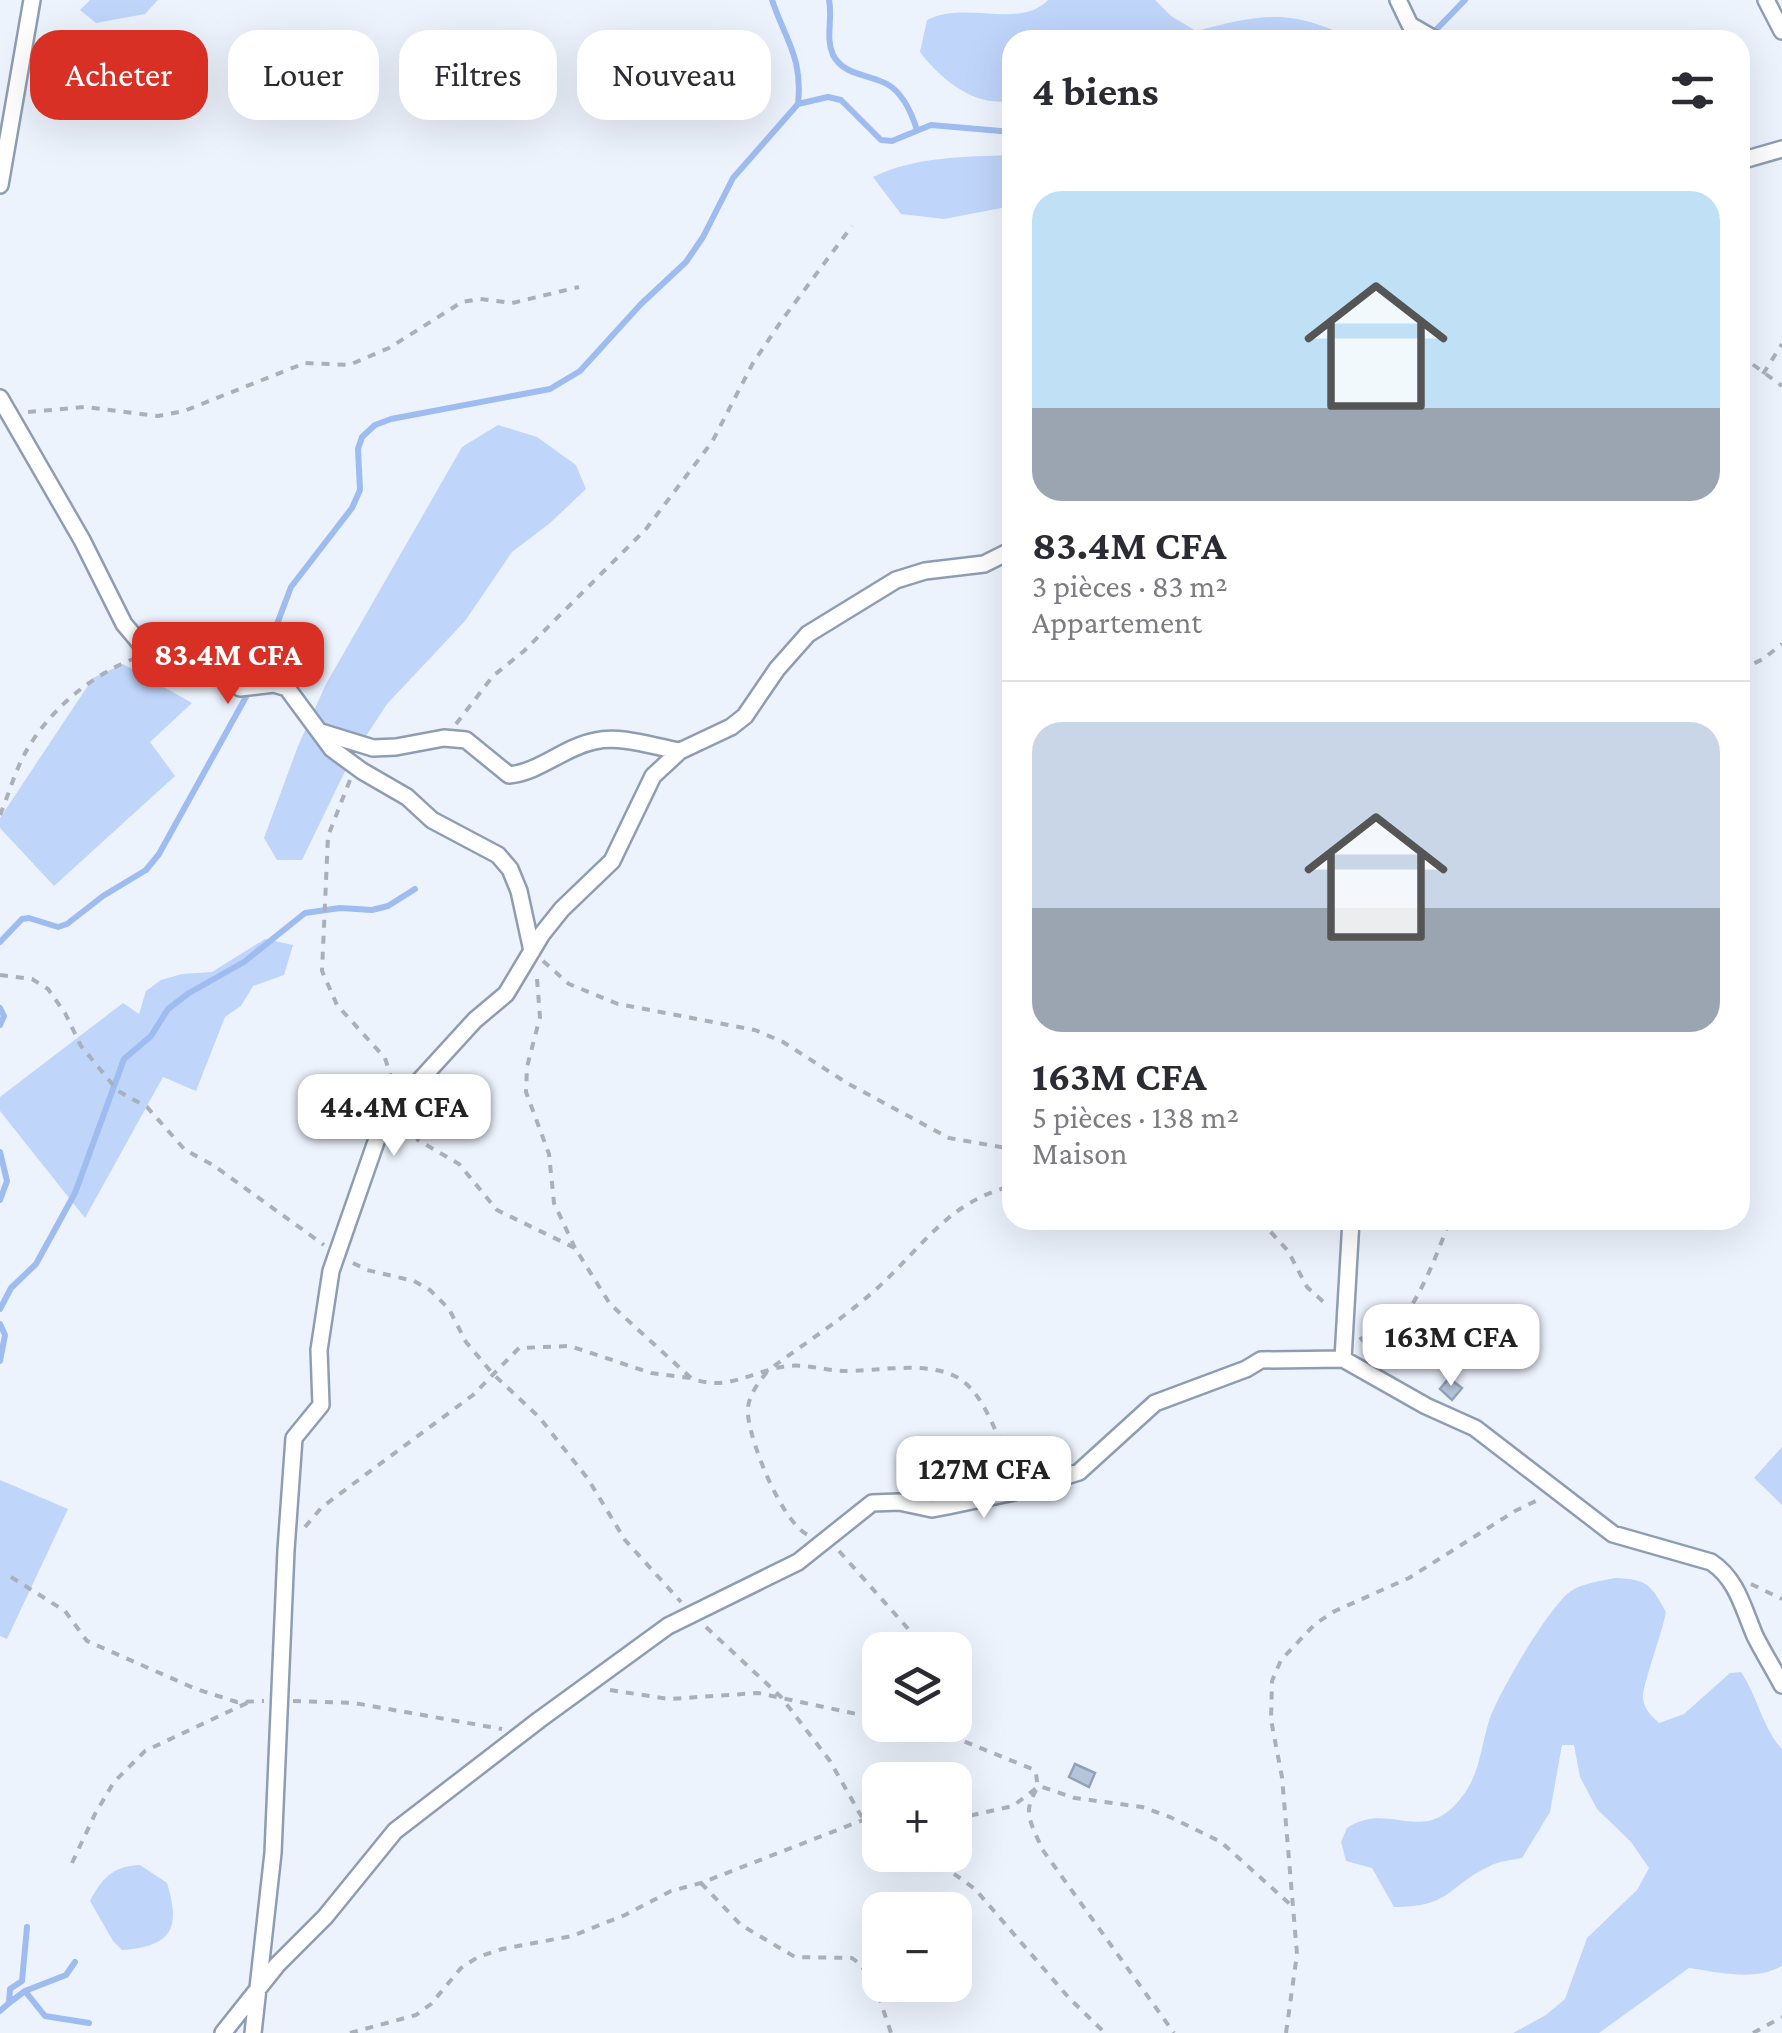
<!DOCTYPE html>
<html lang="fr">
<meta charset="utf-8">
<style>
:root{--surface:#fff;--page:#f7f7f7;--text:#2b2b33;--muted:#7c7c81;--line:#e1e1e2;--accent:#d93025}
body{margin:0;font-family:"Crimson Pro",serif;background:var(--page);color:var(--text);height:100vh;display:flex;flex-direction:column;font-size:38px;white-space:nowrap}
*{box-sizing:border-box;margin:0}
p{font-size:32px;color:var(--muted)}
.icon{flex:none;width:55px;height:55px;fill:none;stroke:currentColor;stroke-width:2;stroke-linecap:round;stroke-linejoin:round}
.map{position:relative;flex:1;overflow:hidden}
.details{position:absolute;left:1002px;top:30px;width:748px;height:1200px;display:flex;flex-direction:column;background:var(--surface);border-radius:30px;box-shadow:0 10px 40px #0002}
.details>*{flex:none}
.top-card{position:absolute;left:30px;top:30px;width:822px;height:90px;display:flex;gap:20px}
.buttons{position:absolute;left:862px;top:1632px;display:grid;gap:20px}
.buttons a{display:grid;place-items:center;width:110px;height:110px;border-radius:20px;background:var(--surface);box-shadow:0 10px 40px #0002;font-size:50px}
.price{position:absolute;translate:-50% -85px;padding:0 22px;border-radius:20px;background:#fff;color:#222;font-size:32px;line-height:65px;filter:drop-shadow(0 2px 5px #0008)}
.price::after{content:'';position:absolute;left:50%;top:60px;width:30px;height:22px;margin-left:-15px;background:inherit;clip-path:polygon(0 0,100% 0,50% 100%)}
.price.current{background:var(--accent);color:#fff}
ul{padding:0;list-style:none}
li{display:grid;align-content:center;gap:20px;height:530px;padding:0 30px}
li+li{border-top:2px solid var(--line)}
li span{display:grid;place-items:center;height:310px;border-radius:30px;color:#555}
li>.icon{margin-inline-start:auto}
span .icon{width:180px;height:180px;fill:#fffc;stroke-width:1}
li b{font-size:42px}
h2{display:flex;justify-content:space-between;align-items:center;height:120px;padding:0 30px;font-size:42px}
.pill{padding:0 35px;border-radius:30px;background:var(--surface);box-shadow:0 10px 40px #0002;font-size:35px;line-height:90px}
.pill.current{background:var(--accent);color:#fff}
.map>svg:first-child{display:block}
.green{fill:#bfd5fa}
.lines{fill:none;stroke-linecap:round;stroke-linejoin:round}
.stream{stroke:#9fbcf0;stroke-width:6}
.building{fill:#b6c4dc;stroke:#93a1b8;stroke-width:2.5}
.street-casing{stroke:#8f9db4;stroke-width:20}
.path{stroke:#aab0ba;stroke-width:4;stroke-dasharray:8 8;stroke-linecap:butt}
.street{stroke:#fff;stroke-width:15}
</style>
<div class="map">
<svg width="1782" height="2033" viewBox="0 0 1782 2033">
<rect width="100%" height="100%" fill="#edf3fd"/>
<path class="green" d="M 90,0 L 158,0 L 145,14 L 96,23 L 80,10 Z
M 1048,0 L 1155,0 L 1171,16 L 1196,31 C 1263,14 1290,8 1355,40 L 1012,40 L 1012,100 C 977,109 940,79 920,52 L 927,20 C 966,0 1019,30 1048,0 Z
M 1012,155 L 1012,206 L 944,219 L 901,214 L 873,177 C 917,156 964,157 1012,155 Z
M 498,425 L 537,437 L 576,465 L 586,489 L 550,523 L 512,552 L 465,621 L 387,704 L 351,759 L 302,860 L 277,860 L 264,838 L 298,746 L 326,684 L 462,447 Z
M 123,664 L 192,703 L 150,742 L 175,776 L 54,886 L 0,828 L 0,818 L 93,678 Z
M 265,939 L 293,945 L 284,975 L 253,986 L 241,1006 L 225,1017 L 196,1091 L 163,1077 L 85,1218 L 0,1111 L 0,1097 L 123,1003 L 139,1014 L 146,991 L 161,980 L 182,974 L 212,972 Z
M 1782,1447 L 1782,1505 L 1754,1478 Z
M 0,1480 L 68,1509 L 7,1639 L 0,1636 Z
M 1615,1578 C 1648,1579 1651,1585 1666,1612 C 1663,1630 1642,1687 1643,1697 C 1644,1710 1651,1715 1659,1723 L 1684,1714 L 1730,1673 L 1741,1672 C 1757,1695 1763,1729 1782,1749 L 1782,1966 C 1754,1982 1719,1972 1689,1968 L 1599,2033 L 1513,2033 L 1546,2015 L 1565,1999 L 1587,1938 L 1637,1890 L 1649,1868 L 1631,1842 L 1597,1809 L 1580,1777 L 1574,1745 L 1562,1745 L 1550,1812 L 1522,1858 C 1512,1860 1499,1861 1490,1866 C 1447,1886 1452,1907 1394,1907 L 1372,1868 L 1346,1861 L 1341,1842 L 1347,1828 C 1391,1799 1424,1850 1464,1794 C 1480,1772 1481,1746 1489,1721 C 1497,1695 1550,1605 1571,1591 C 1583,1583 1601,1581 1615,1578 Z
M 140,1865 L 167,1883 C 181,1929 172,1946 122,1950 L 113,1941 L 90,1901 C 102,1878 113,1866 140,1865 Z"/>
<g class="lines">
<path class="stream" d="M 772,0 C 786,41 803,58 798,104
M 829,0 C 833,18 825,37 833,55 C 844,76 869,74 887,84 C 903,93 912,114 917,130
M 1431,35 L 1465,0
M 0,942 L 22,919 L 29,918 L 58,927 L 67,924 L 103,896 L 146,870 L 159,854 L 257,677 L 291,587 L 352,508 L 360,490 L 358,449 L 362,437 L 375,425 L 391,419 L 550,389 L 580,371 L 641,304 L 686,262 L 703,237 L 733,178 L 798,104 L 828,97 L 841,100 L 881,140 L 892,141 L 931,125 L 1012,132
M 0,1008 L 4,1016 L 0,1025
M 0,1152 L 7,1181 L 0,1200
M 0,1309 L 11,1288 L 36,1264 L 75,1193 L 124,1059 L 151,1036 L 168,1009 L 189,993 L 244,962 L 305,913 L 340,908 L 372,910 L 388,906 L 415,889
M 0,1324 L 5,1335 L 0,1361
M 25,1991 L 66,1975 L 75,1962
M 9,2003 L 25,1991 L 45,2016 L 89,2023
M 0,2011 L 9,2003 L 10,1989 L 22,1981 L 27,1927"/>
</g>
<path class="building" d="M 1449,1378 L 1462,1388 L 1452,1400 L 1440,1389 Z
M 1075,1764 L 1095,1773 L 1089,1787 L 1069,1777 Z"/>
<g class="lines">
<defs>
<path id="street" d="M 1398,0 L 1410,25 L 1436,40
M 1766,0 L 1782,31
M 1740,161 L 1782,149
M 0,185 L 32,0
M 0,398 L 82,540 L 124,624 L 140,643 L 168,660 L 219,667 L 240,688 L 274,684 L 287,688 L 332,749 L 362,771 L 407,797 L 432,820 L 498,855 L 510,869 L 519,891 L 532,951
M 321,732 L 373,748 L 396,747 L 444,738 L 466,740 L 509,775 C 540,772 564,747 595,741 C 622,735 654,747 680,751
M 1343,1359 L 1351,1220
M 223,2033 L 277,1965 L 325,1917 L 395,1831 L 539,1720 L 668,1626 L 798,1562 L 872,1503 L 899,1502 L 932,1509 L 948,1506 L 1014,1492 L 1079,1472 L 1155,1403 L 1246,1369 L 1261,1360 L 1343,1359 L 1426,1406 L 1475,1428 L 1613,1534 L 1711,1562 C 1737,1579 1743,1608 1755,1636 C 1763,1652 1773,1668 1782,1685
M 253,2033 L 273,1853 L 286,1550 L 294,1438 L 321,1405 L 319,1350 L 331,1271 L 378,1136 L 411,1090 L 475,1020 L 506,994 L 542,934 L 562,909 L 612,861 L 653,776 L 680,751 L 731,727 L 745,716 L 777,669 L 808,634 L 896,580 L 925,571 L 984,564 L 1012,550"/>
</defs>
<use href="#street" class="street-casing"/>
<path class="path" d="M 1740,355 L 1782,386
M 1763,374 L 1782,344
M 28,412 L 85,407 L 158,416 L 184,411 L 305,363 L 349,365 L 389,348 L 462,302 L 480,299 L 512,303 L 579,287
M 1740,670 L 1763,659 L 1782,644
M 456,724 L 493,676 L 524,651 L 646,529 L 712,442 L 753,363 L 782,320 L 852,226
M 350,780 L 328,836 L 322,971 L 337,1005 L 385,1058 L 393,1083
M 0,815 C 8,796 14,775 23,757 C 46,713 88,677 133,659
M 543,961 L 569,984 L 618,1004 L 755,1030 L 783,1042 L 847,1083 L 949,1138 L 1012,1149
M 0,975 L 32,979 L 48,989 L 65,1013 L 81,1046 L 118,1091 L 147,1107 L 185,1150 L 213,1165 L 324,1245
M 537,979 L 540,1017 L 527,1067 L 526,1092 L 549,1154 L 554,1203 L 575,1248
M 408,1120 L 418,1140 L 459,1164 L 497,1210 L 575,1248 L 610,1304 L 691,1378 C 727,1393 753,1370 788,1366 C 806,1364 824,1370 842,1371 C 876,1372 935,1358 964,1382 C 992,1405 996,1448 1022,1471
M 1260,1220 L 1288,1251 L 1307,1287 L 1328,1306
M 353,1263 L 367,1270 L 414,1281 L 430,1290 L 449,1309 L 466,1342 L 493,1374 L 539,1417 L 588,1479 L 625,1540 L 681,1602
M 1360,1337 L 1379,1360
M 1372,1352 C 1413,1319 1432,1267 1450,1220
M 774,1366 C 807,1342 842,1319 873,1292 C 921,1250 946,1202 1012,1186
M 767,1372 C 757,1384 746,1399 748,1415 C 751,1445 782,1522 808,1535
M 305,1527 L 322,1507 L 473,1395 L 519,1348 L 570,1346 L 651,1373 L 690,1378
M 839,1551 L 911,1632 L 923,1650
M 11,1577 L 65,1611 L 87,1641 L 196,1689 L 237,1702 L 264,1701
M 1751,1584 L 1782,1599
M 706,1627 L 781,1697 L 830,1761 L 868,1828 L 880,1834
M 610,1690 L 669,1699 L 758,1693 L 880,1719
M 293,1701 L 354,1703 L 502,1729
M 903,1725 L 951,1736 L 1035,1770 C 1041,1795 1032,1789 1029,1809 C 1028,1822 1038,1838 1042,1849 L 1174,2033
M 944,1725 L 951,1736
M 955,1819 L 1013,1806 L 1039,1786 L 1075,1798 L 1142,1807 L 1170,1817 L 1221,1842 L 1292,1906
M 928,1855 L 975,1889 L 1069,1998 L 1105,2033
M 72,1863 L 95,1814 L 114,1782 L 145,1751 L 249,1702
M 701,1883 L 741,1925 L 795,1957 L 852,1958 L 860,1964 L 875,1985 L 891,2033
M 350,2033 L 416,2015 L 431,2004 L 461,1968 L 478,1957 L 502,1949 L 572,1936 L 625,1915 L 671,1891 L 701,1883 L 863,1820
M 1286,2033 L 1297,1954 L 1282,1777 L 1271,1720 L 1272,1681 L 1281,1660 L 1315,1624 L 1335,1611 L 1409,1578 L 1515,1511 L 1540,1499
M 1753,2033 L 1782,2017"/>
<use href="#street" class="street"/>
</g>
</svg>
<div class="buttons">
<a><svg class="icon" aria-label="layers" viewBox="0 0 24 24"><path d="M12 4l9 5-9 5-9-5zM3 14l9 5 9-5"/></svg></a>
<a>+</a>
<a>−</a>
</div>
<b class="price current" style="left:228px;top:707px">83.4M CFA</b>
<b class="price" style="left:394px;top:1159px">44.4M CFA</b>
<b class="price" style="left:1451px;top:1389px">163M CFA</b>
<b class="price" style="left:984px;top:1521px">127M CFA</b>
<div class="top-card">
<a class="pill current">Acheter</a>
<a class="pill">Louer</a>
<a class="pill">Filtres</a>
<a class="pill">Nouveau</a>
</div>
<section class="details">
<h2>4 biens<svg class="icon" aria-label="filters" viewBox="0 0 24 24"><path d="M4 7h16M4 17h16"/><circle cx="9" cy="7" r="2"/><circle cx="15" cy="17" r="2"/></svg></h2>
<ul>
<li><span style="background:linear-gradient(#bfe0f5 70%,#9aa5b1 0)"><svg class="icon" aria-label="home" viewBox="0 0 24 24"><path d="M3 11l9-7 9 7M6 9v11h12V9"/></svg></span><div><b>83.4M CFA</b><p>3 pièces · 83 m²</p><p>Appartement</p></div></li>
<li><span style="background:linear-gradient(#c9d6e8 60%,#9aa5b1 0)"><svg class="icon" aria-label="home" viewBox="0 0 24 24"><path d="M3 11l9-7 9 7M6 9v11h12V9"/></svg></span><div><b>163M CFA</b><p>5 pièces · 138 m²</p><p>Maison</p></div></li>
</ul>
</section>
</div>
